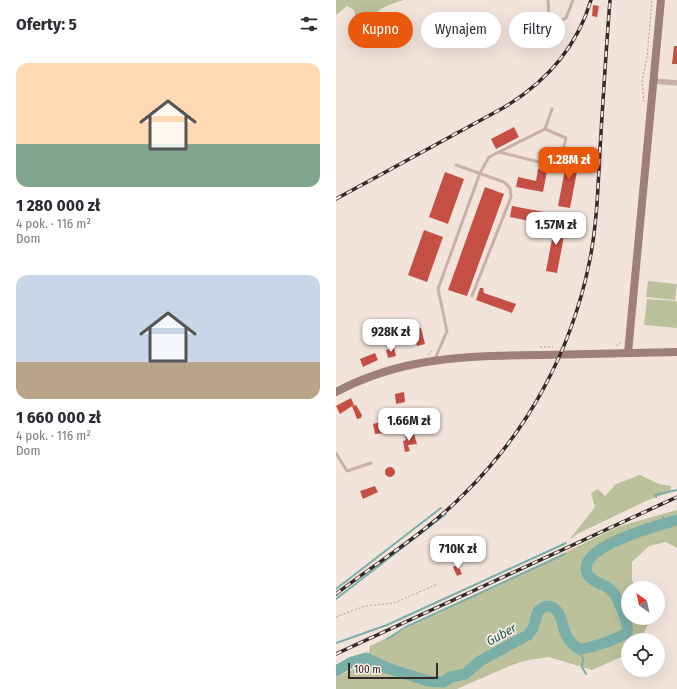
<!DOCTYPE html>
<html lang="pl">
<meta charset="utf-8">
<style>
:root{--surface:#fff;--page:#f2f2f3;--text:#2b2b33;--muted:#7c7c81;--accent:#ea580c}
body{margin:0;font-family:"Fira Sans Condensed",sans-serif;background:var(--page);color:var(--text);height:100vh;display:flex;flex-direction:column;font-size:15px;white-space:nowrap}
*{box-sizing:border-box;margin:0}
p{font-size:13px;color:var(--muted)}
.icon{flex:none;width:22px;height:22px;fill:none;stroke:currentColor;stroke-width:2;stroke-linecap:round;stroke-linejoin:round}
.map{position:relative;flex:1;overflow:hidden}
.side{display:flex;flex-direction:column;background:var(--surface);width:336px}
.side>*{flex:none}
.banner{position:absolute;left:12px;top:12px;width:269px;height:36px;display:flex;gap:8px}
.needle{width:26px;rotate:327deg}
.fabs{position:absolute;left:285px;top:581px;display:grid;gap:8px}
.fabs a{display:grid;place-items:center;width:44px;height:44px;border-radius:50%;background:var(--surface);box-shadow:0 4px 16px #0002;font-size:20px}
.scale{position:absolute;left:12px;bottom:10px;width:90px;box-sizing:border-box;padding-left:4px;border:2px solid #362a28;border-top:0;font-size:11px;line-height:14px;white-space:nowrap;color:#362a28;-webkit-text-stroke:3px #f9eee7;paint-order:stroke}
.price{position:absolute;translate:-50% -34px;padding:0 9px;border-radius:8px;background:#fff;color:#222;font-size:13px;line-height:26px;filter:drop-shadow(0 1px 2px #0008)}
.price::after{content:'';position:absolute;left:50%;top:24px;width:12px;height:9px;margin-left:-6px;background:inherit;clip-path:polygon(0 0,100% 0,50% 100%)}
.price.selected{background:var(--accent);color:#fff}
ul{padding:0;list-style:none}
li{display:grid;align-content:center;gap:8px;height:212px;padding:0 16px}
li span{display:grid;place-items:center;height:124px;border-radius:12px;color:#555}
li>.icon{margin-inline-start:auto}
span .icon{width:72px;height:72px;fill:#fffc;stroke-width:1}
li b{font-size:17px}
h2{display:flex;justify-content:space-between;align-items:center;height:48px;padding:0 16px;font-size:17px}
.chip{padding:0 14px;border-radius:18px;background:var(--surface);box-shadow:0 4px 16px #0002;font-size:14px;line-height:36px}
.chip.selected{background:var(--accent);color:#fff}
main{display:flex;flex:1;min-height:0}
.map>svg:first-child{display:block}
.green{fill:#bac19b}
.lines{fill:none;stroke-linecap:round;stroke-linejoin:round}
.stream{stroke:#7aafa9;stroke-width:2}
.river{stroke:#7aafa9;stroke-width:11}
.building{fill:#c64f45}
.path{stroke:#b69b91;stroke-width:1;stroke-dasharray:2 2;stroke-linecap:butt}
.lane{stroke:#cab1a7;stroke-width:3}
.street{stroke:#cab1a7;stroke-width:5.5}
.secondary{stroke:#9e8078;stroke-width:8}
.rail-casing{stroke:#362a28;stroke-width:3.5}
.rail{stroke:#f9eee7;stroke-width:2;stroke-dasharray:6;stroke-linecap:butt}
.labels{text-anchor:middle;stroke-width:3.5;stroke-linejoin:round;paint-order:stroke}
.water-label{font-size:13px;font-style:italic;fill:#1d5852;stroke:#f9eee7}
</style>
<main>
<section class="side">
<h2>Oferty: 5<svg class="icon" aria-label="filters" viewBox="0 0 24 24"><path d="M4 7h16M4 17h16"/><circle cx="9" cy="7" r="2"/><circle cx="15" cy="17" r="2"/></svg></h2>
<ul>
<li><span style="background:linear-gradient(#ffd9b3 65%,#7fa58c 0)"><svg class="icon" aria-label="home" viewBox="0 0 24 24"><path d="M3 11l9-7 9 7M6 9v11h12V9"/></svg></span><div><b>1 280 000 zł</b><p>4 pok. · 116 m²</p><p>Dom</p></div></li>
<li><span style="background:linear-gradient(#c9d6e8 70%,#b9a48a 0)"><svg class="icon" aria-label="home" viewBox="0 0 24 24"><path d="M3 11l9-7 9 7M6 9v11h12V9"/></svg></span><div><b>1 660 000 zł</b><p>4 pok. · 116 m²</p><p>Dom</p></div></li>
</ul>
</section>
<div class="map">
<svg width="341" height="689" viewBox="0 0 341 689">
<rect width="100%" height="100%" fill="#f2e4db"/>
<path class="green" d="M 0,0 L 68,0 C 42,8 36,11 28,38 L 23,39 L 18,10 L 11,6 L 0,15 Z
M 312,281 L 341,284 L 339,300 L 310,297 Z
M 311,299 L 341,301 L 341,328 L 308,325 Z
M 304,475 L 323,484 L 335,486 L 335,492 L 312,500 L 241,534 L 233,540 L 259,507 L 255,493 L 262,489 L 269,496 L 280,484 Z
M 341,510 L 341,548 L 330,542 L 313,546 L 296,562 L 296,580 L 299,588 L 292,588 L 292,618 L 315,618 L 309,630 L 306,640 L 292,640 L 292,654 L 256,670 L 213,657 L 192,660 L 176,665 L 121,689 L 0,689 L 0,677 L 31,663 L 34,646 L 284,526 Z"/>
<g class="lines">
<path class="stream" d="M 320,497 L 319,495 L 341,490
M 327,517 L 330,523
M 0,589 L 105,508
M 0,599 L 110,514
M 51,639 L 70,627 L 229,554
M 0,643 L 51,625 L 230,543
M 238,646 L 247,658 L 246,667 L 250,674
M 40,663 L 41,660"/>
<path class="river" d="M 0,671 L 16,662 L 30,658 L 51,668 L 92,681 L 107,682 L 115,677 L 129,674 L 144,661 L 192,635 L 197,628 L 202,611 L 210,606 C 226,606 225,624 230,635 C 233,641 237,645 243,649 C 250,650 285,638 291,632 C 293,623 282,597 275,590 C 268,583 251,582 250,569 C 248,545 323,525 341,520"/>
</g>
<path class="building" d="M 257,5 L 263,6 L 261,17 L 256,16 Z
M 338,46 L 341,46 L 341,64 L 336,64 Z
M 178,127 L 183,137 L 160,149 L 155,139 Z
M 232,153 L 244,156 L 234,208 L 222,206 Z
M 202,169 L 211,171 L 207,192 L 180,187 L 182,177 L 200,181 Z
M 109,172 L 128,179 L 112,224 L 93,217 Z
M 149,187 L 168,194 L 131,296 L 112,290 Z
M 176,206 L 208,212 L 206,223 L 199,222 L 195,232 L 190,230 L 194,221 L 174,217 Z
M 220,218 L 231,220 L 221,273 L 210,271 Z
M 88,230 L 107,237 L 91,282 L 72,275 Z
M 144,288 L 147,288 L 148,293 L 180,304 L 176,313 L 140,300 Z
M 85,328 L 89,344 L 81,346 L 79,337 L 68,340 L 66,333 Z
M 55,333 L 57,339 L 48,342 L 46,336 Z
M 58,348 L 60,356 L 52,358 L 50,350 Z
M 39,353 L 42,360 L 27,367 L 24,359 Z
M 68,392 L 69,402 L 60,404 L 59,394 Z
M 15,398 L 18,405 L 16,406 L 20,405 L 26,415 L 25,418 L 21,419 L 16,406 L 4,414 L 0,406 Z
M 56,419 L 58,432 L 39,434 L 37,424 Z
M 78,434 L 81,444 L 72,445 L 74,451 L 69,452 L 67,441 L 70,440 L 69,436 Z
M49 472a5 5 0 1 1 10 0a5 5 0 1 1-10 0Z
M 39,486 L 42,492 L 27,499 L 24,491 Z
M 122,565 L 126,574 L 121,576 L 117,567 Z"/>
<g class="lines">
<path class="path" d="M 308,102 L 306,81 L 311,57 L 316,0
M 280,346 L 285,342
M 204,347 L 217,347
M 92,355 L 97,350
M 0,617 L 29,606 L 58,603 L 102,584"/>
<path class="lane" d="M 212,0 L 213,18 L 221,22 L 230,18 L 237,0
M 163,152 L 223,167 L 230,138 L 209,129
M 120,165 L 168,182 L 174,188 L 175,197 L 136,296
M 99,359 L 111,331 L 102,289 L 144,173 L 153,157 L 209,129 L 216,109
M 0,453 L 11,471 L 35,463"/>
<path class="street" d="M 317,81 L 341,83"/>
<path class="secondary" d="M 292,353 L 325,0
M 0,392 C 67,356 133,356 207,355 C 252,354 296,353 341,352"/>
<defs>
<path id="rail" d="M 0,199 L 167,108 C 209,83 241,47 255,0
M 0,594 C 43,561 91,532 129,493 C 192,431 235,351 253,264 C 261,226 262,187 264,149 C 267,100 270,50 274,0
M 0,654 L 341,497"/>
</defs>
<use href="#rail" class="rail-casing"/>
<use href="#rail" class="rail"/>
</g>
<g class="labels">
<g class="water-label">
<text transform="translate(165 634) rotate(-29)" y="5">Guber</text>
</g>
</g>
</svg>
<div class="fabs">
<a><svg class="needle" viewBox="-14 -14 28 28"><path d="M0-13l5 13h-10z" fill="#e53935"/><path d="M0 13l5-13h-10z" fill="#7c7c81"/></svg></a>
<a><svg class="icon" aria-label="locate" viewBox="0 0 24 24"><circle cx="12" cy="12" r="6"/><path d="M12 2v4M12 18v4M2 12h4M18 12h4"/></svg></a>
</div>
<div class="scale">100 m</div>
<b class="price selected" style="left:233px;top:181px">1.28M zł</b>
<b class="price" style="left:220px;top:246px">1.57M zł</b>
<b class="price" style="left:55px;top:353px">928K zł</b>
<b class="price" style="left:73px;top:442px">1.66M zł</b>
<b class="price" style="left:122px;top:570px">710K zł</b>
<div class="banner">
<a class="chip selected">Kupno</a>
<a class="chip">Wynajem</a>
<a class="chip">Filtry</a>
</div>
</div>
</main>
